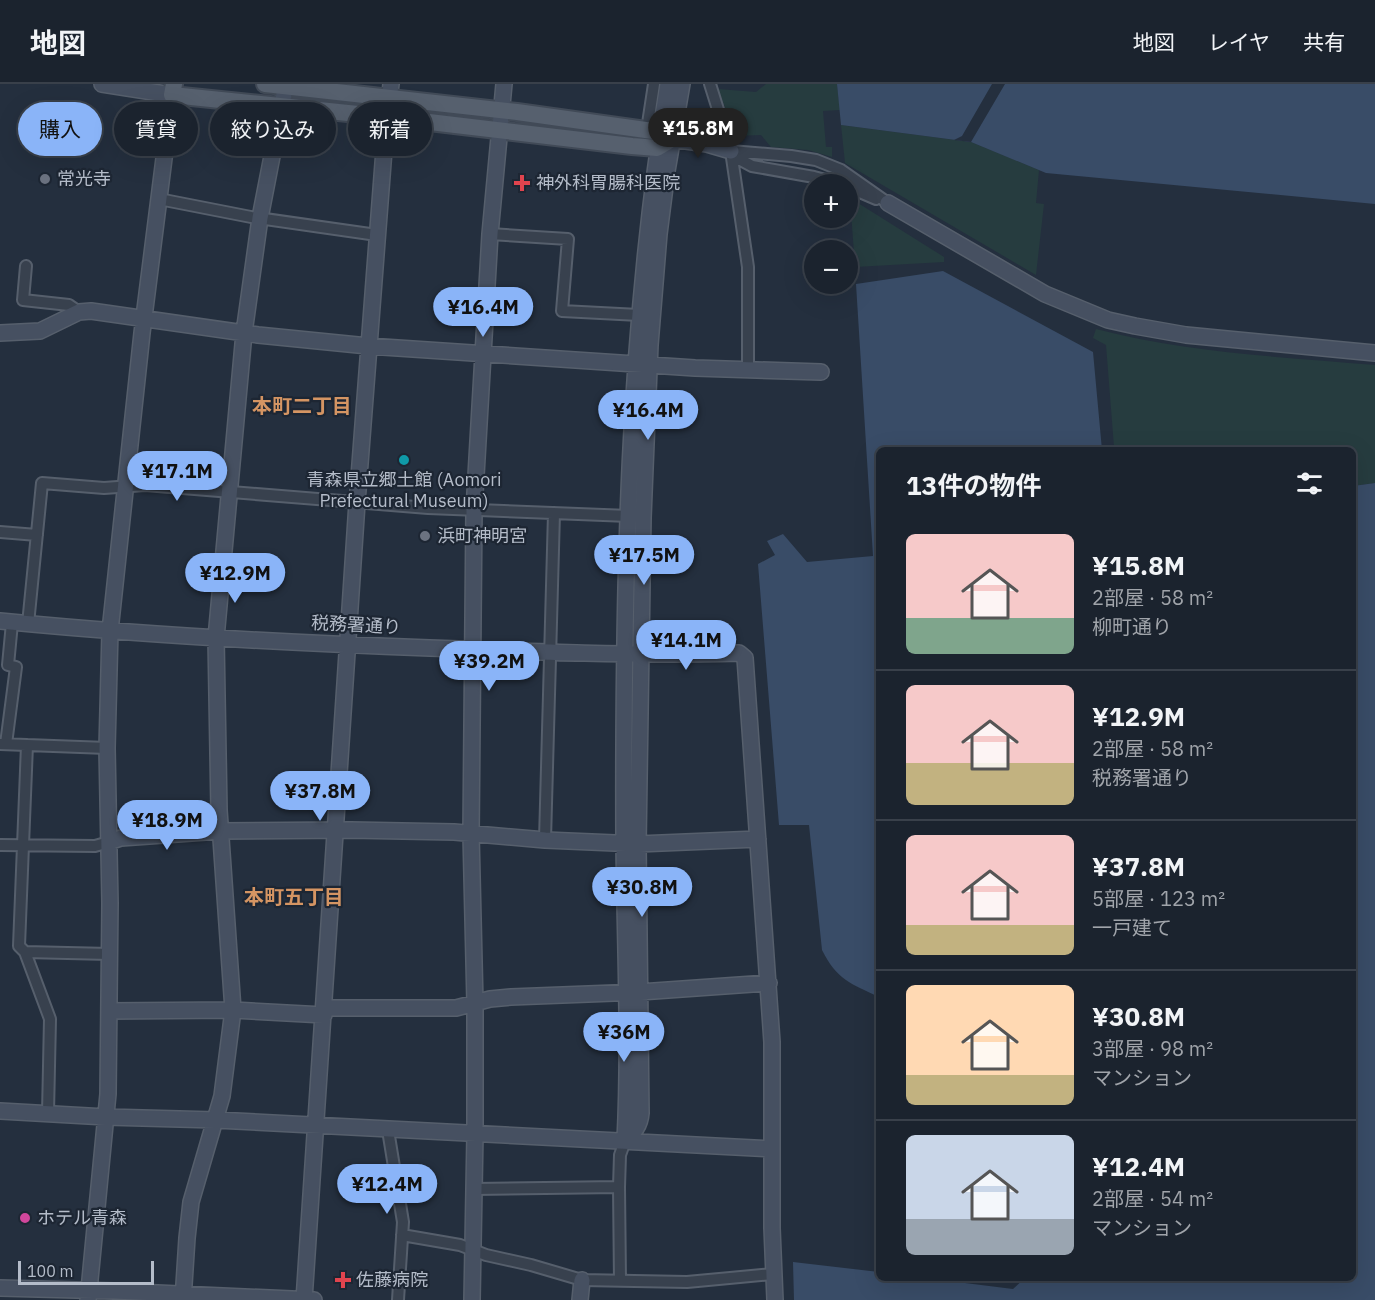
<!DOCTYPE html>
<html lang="ja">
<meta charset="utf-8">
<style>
:root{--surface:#1b232e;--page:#282f3a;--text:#f1f3f6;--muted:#a0a4aa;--line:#39404a;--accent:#8ab4f8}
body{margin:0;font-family:"IBM Plex Sans","Noto Sans JP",sans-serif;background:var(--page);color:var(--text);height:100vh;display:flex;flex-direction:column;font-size:22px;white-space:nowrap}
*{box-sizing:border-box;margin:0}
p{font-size:20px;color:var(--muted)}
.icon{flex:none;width:33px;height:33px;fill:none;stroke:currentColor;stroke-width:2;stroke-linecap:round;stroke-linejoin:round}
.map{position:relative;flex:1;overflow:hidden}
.drawer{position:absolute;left:876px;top:363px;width:480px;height:834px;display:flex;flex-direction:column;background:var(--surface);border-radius:9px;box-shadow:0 6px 24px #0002,0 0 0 2px var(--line)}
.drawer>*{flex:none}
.banner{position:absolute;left:18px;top:18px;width:570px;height:54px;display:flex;gap:12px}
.tools{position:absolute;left:804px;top:90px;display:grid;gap:12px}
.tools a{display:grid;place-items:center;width:54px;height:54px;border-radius:50%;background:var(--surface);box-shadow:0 6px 24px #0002,0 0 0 2px var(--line);font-size:30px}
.scale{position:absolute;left:18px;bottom:15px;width:136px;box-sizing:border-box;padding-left:6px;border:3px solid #b4bcc9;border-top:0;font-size:16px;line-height:21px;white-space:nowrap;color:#b4bcc9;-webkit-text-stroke:4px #1d2633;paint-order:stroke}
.price{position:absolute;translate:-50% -51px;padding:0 14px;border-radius:21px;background:var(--accent);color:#111;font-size:20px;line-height:39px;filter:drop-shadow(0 2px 3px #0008)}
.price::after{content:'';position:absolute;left:50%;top:36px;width:18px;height:14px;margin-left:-9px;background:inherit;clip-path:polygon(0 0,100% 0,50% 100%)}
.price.current{background:#222;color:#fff}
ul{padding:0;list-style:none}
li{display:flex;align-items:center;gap:18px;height:150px;padding:0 30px}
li+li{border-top:2px solid var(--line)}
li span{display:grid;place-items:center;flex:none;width:168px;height:120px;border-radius:9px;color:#555}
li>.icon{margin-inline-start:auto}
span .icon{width:72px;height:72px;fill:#fffc;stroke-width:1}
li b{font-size:26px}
h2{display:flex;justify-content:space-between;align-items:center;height:72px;padding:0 30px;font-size:26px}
.pill{padding:0 21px;border-radius:27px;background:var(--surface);box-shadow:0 6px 24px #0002,0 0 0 2px var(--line);font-size:21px;line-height:54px}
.pill.current{background:var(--accent);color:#111}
header{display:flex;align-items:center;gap:36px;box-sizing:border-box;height:84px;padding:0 30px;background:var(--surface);border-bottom:2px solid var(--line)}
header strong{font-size:28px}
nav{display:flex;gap:33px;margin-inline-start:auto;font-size:21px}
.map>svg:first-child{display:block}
.green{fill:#263c3f}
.water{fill:#394c67}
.pier{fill:#242f3e}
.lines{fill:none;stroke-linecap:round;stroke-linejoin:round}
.street-casing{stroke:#565f6c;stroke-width:14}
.secondary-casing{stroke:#565f6c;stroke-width:18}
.primary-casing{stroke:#414a57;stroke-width:20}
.street{stroke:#38414e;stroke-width:10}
.secondary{stroke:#465061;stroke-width:15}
.primary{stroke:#56606e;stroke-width:16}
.worship-dot{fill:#6b7280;stroke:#1d2633;stroke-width:2}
.health-dot{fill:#e0444e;stroke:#1d2633;stroke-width:2}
.culture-dot{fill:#0f9aa8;stroke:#1d2633;stroke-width:2}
.hotel-dot{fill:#d1479c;stroke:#1d2633;stroke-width:2}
.labels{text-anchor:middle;stroke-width:4.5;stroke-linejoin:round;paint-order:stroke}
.poi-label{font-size:18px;fill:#b4bcc9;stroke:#1d2633;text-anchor:start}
.street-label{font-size:18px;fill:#b4bcc9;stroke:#1d2633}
.neighbourhood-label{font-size:20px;font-weight:bold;fill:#d59563;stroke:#1d2633}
</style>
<header>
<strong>地図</strong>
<nav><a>地図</a><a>レイヤ</a><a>共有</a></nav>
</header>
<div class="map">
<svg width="1375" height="1216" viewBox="0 0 1375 1216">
<rect width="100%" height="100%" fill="#242f3e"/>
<path class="green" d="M 766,0 L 837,0 L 840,26 L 823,27 L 826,63 L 832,63 L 832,73 L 808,66 L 771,63 L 761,51 L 736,52 L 718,5 L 756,8 Z
M 841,41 L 971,58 L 1039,86 L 1036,119 L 1044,120 L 1036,191 L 845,79 Z
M 850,114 L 944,173 L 944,178 L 855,183 Z
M 1096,245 C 1187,269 1282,273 1375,281 L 1375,399 L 1353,402 L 1353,366 L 1116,366 L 1114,363 L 1106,261 L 1093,254 Z"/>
<path class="water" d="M 837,0 L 1375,0 L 1375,120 L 1046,89 L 971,58 L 841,41 Z
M 943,187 L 1093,268 L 1102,366 L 879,366 L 879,913 C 850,899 837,896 822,866 L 809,741 L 779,741 L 758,480 L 775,471 L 767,457 L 783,450 L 807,478 L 873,472 L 856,200 Z
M 1375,399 L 1375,1216 L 794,1216 L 793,1178 L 879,1188 L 879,1194 L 925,1194 L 1013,1205 L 1025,1194 L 1353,1194 L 1353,402 Z"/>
<path class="pier" d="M 992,0 L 1005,0 L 971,58 L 954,56 L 962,52 Z"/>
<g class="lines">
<defs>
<path id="street" d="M 710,0 L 731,67 L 748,183 L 748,286
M 647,46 L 654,0
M 731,67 L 791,72 L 816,76 L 841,86 L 888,119
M 734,68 L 739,75 L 752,82 L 814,93 L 841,100
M 848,103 L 876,115
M 159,115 L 251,133 L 377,151
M 490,150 L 568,155 L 562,227 L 639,231
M 26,182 L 23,216 L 69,221 L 79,228
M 0,448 L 37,451
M 28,540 L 42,399 L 104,404 L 145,401 L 428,424 L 629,432
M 0,660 L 107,664
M 6,660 L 16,583 L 8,581 L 12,539
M 27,661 L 19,862 L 25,868 L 50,935 L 48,1029
M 545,756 L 554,429
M 0,761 L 95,762 L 109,758
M 25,868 L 110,870
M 388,1046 L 403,1138 L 398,1216
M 474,1105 L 619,1103
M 402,1151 L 460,1161 L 486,1171 L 531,1181 L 582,1196 L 687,1198 L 773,1190
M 620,1197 L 619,1103 L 620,1071 L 625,1057"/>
<path id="secondary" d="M 672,55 L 707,60 L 731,67
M 888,119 L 1045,210 L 1108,236 L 1135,242 L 1186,251 L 1375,269
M 0,249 L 40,247 L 79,228 L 91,227 L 258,251 L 368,262 L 695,284 L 821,288
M 0,537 C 143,551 287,559 430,564 C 533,568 636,572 739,569 L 745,574 L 772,958 L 772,1144 L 775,1216
M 109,758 L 121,754 L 220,747 L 351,746 L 454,748 L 545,756 L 638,760 L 758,755
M 325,924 L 456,924 L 490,915 L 511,913 L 640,908 L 769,899
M 110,927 L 233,926 L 324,931
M 0,1027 L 106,1033 L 216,1036 L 772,1065
M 625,1057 C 634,1048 640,1042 641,1029 L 638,760 L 643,434 L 650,261 L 659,150 L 667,87 L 682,0
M 625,1057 C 630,958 625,858 624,759 C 623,506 627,250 668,0
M 0,1204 L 114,1207 L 314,1216
M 88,1216 L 108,1010 L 110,819 L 107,664 L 110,547 L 142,249 L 172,11 L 102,0
M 183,1216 L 187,1154 L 191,1118 L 222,1012 L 233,926 L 219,726 L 216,554 L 244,249 L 260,134 L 286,0
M 304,1216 L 357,419 L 385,53 L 391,0
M 472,1216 L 475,1050 L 475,920 L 471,750 L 474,426 L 490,150 L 504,0
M 580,1216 L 582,1196"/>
<path id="primary" d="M 174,0 L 172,11 L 387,33 L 632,62 L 657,64 L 672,55 L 660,48 L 517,28 L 265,0"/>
</defs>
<use href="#street" class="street-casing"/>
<use href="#secondary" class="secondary-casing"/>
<use href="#primary" class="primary-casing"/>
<use href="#street" class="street"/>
<use href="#secondary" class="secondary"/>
<use href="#primary" class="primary"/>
</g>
<g class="worship-dot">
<circle cx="45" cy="95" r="6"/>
<circle cx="425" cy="452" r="6"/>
</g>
<g class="health-dot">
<path d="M519 90h6v6h6v6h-6v6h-6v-6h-6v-6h6z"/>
<path d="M340 1187h6v6h6v6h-6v6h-6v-6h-6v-6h6z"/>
</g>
<circle class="culture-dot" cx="404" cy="376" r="6"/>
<circle class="hotel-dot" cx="25" cy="1134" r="6"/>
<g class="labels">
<g class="poi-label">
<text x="57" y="101">常光寺</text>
<text x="536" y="105">神外科胃腸科医院</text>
<text x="404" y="402" text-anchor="middle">青森県立郷土館 (Aomori<tspan x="404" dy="21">Prefectural Museum)</tspan></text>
<text x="437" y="458">浜町神明宮</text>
<text x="37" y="1140">ホテル青森</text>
<text x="356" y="1202">佐藤病院</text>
</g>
<g class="street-label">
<text transform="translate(356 541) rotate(3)" y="6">税務署通り</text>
</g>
<g class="neighbourhood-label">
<text x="302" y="329">本町二丁目</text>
<text x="294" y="820">本町五丁目</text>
</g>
</g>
</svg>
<div class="tools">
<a>+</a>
<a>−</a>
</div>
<div class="scale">100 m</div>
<b class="price current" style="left:698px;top:75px">¥15.8M</b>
<b class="price" style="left:483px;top:254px">¥16.4M</b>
<b class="price" style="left:648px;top:357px">¥16.4M</b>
<b class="price" style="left:177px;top:418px">¥17.1M</b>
<b class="price" style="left:644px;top:502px">¥17.5M</b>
<b class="price" style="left:235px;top:520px">¥12.9M</b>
<b class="price" style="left:686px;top:587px">¥14.1M</b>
<b class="price" style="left:489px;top:608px">¥39.2M</b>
<b class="price" style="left:320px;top:738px">¥37.8M</b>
<b class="price" style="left:167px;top:767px">¥18.9M</b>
<b class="price" style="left:642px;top:834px">¥30.8M</b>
<b class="price" style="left:624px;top:979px">¥36M</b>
<b class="price" style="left:387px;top:1131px">¥12.4M</b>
<div class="banner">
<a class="pill current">購入</a>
<a class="pill">賃貸</a>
<a class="pill">絞り込み</a>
<a class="pill">新着</a>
</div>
<section class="drawer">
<h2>13件の物件<svg class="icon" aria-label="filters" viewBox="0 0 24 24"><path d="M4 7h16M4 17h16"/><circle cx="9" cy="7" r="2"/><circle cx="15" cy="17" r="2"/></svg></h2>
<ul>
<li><span style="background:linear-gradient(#f6c9c9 70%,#7fa58c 0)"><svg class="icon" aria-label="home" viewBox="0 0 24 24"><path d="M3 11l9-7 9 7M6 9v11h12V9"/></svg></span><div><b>¥15.8M</b><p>2部屋 · 58 m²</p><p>柳町通り</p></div></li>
<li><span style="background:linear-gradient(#f6c9c9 65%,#c2b280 0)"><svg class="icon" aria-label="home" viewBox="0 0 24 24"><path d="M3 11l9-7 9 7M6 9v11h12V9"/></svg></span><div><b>¥12.9M</b><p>2部屋 · 58 m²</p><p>税務署通り</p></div></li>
<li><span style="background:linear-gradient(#f6c9c9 75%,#c2b280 0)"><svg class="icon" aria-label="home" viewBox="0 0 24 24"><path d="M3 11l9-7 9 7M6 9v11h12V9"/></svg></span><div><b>¥37.8M</b><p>5部屋 · 123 m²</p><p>一戸建て</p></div></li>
<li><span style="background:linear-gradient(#ffd9b3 75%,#c2b280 0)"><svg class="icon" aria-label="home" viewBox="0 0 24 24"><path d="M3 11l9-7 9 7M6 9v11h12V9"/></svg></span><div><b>¥30.8M</b><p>3部屋 · 98 m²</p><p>マンション</p></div></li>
<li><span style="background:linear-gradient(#c9d6e8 70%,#9aa5b1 0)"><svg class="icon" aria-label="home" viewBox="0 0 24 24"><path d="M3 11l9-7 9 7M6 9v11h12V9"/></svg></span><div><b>¥12.4M</b><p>2部屋 · 54 m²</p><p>マンション</p></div></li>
</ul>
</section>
</div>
